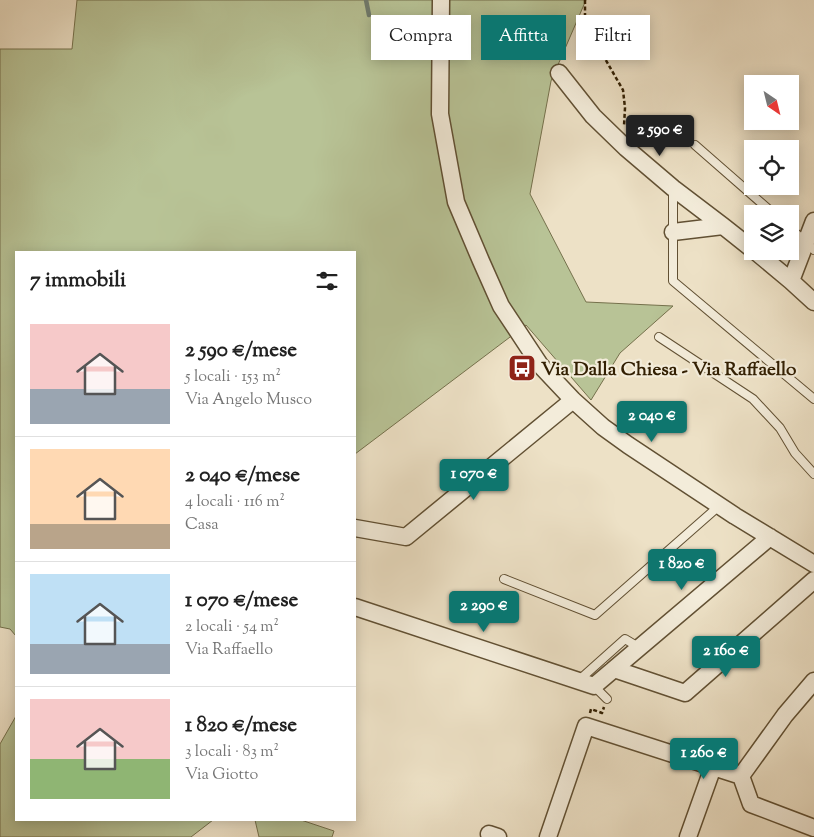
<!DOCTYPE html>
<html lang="it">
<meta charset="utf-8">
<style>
:root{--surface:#fff;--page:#f6f6f6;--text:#222;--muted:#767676;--line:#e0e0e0;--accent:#0f766e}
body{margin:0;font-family:"Sorts Mill Goudy",serif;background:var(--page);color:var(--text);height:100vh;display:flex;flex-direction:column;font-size:19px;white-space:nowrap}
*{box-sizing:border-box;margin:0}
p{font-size:16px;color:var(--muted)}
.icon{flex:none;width:28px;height:28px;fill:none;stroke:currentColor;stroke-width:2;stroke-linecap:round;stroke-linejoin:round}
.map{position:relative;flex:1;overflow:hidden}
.side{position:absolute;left:15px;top:251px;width:341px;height:570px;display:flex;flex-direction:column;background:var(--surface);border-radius:0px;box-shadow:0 2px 12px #0003}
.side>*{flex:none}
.banner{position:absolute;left:371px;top:15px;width:368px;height:45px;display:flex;gap:10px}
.needle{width:32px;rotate:145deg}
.fabs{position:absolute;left:744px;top:75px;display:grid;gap:10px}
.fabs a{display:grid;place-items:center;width:55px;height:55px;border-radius:0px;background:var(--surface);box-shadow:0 2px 12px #0003;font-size:25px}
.price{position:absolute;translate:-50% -42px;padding:0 11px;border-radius:5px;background:var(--accent);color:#fff;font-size:16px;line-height:32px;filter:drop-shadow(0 1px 2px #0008)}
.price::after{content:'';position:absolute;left:50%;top:30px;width:15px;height:11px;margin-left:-8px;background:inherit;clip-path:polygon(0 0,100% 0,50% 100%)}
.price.on{background:#222;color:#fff}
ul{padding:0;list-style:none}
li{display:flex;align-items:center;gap:15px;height:125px;padding:0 15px}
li+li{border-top:1px solid var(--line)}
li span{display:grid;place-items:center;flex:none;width:140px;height:100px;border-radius:0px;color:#555}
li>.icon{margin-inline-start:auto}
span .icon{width:60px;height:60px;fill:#fffc;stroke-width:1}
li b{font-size:21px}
h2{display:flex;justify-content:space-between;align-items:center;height:60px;padding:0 15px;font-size:21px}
.pill{padding:0 18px;border-radius:0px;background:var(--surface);box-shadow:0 2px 12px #0003;font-size:18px;line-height:45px}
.pill.on{background:var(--accent);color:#fff}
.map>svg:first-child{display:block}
.green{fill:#b8c396;stroke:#75714c}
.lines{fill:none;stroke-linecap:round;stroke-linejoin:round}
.stream{stroke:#707d70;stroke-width:4.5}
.lane-casing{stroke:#615033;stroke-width:10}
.street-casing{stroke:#615033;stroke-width:19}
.path{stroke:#321f02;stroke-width:2.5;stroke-dasharray:4 2.5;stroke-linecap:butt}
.lane{stroke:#f3ecda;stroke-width:8}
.street{stroke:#f3ecda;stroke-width:16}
.labels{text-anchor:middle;stroke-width:4.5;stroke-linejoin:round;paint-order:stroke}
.poi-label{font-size:19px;font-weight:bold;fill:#321f02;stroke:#f3ecda;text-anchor:start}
</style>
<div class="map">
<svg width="814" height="837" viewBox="0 0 814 837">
<rect width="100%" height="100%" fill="#ede1c6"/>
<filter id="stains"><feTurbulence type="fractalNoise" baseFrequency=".004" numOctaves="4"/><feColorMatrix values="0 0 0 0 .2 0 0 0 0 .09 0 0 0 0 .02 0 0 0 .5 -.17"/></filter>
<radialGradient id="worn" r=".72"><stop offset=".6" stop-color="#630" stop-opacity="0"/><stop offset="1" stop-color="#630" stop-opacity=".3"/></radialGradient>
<path class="green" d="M 77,0 L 586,0 L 551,81 L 530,194 L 586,302 L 673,306 L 620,353 L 591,400 L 526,325 L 355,454 L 355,252 L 16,252 L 16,636 L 10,629 L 0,627 L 0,49 L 72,49 Z
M 16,716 L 16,820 L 213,820 L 191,837 L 0,837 L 0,744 Z
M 255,820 L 301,820 L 334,831 L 332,837 L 259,837 Z"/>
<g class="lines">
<path class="stream" d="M 366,0 L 369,15"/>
<defs>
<path id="lane" d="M 695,145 L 774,214
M 673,189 L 673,281 L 814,399
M 790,228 L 814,250
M 659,337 L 753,399 L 780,428 L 795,453 L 814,474
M 504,579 L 595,615 L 719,506
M 578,681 L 625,639 L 640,648
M 594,686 L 607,699"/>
<path id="street" d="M 441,0 L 440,114 L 456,202 L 481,261 L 501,306 L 540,365 L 573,400 L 603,427 L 628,445 L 735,516 L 814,564
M 559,73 L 593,116 L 626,148 L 673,188 L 723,226 L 752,249
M 673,232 L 723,226
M 755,251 L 791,281 L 814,302
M 791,281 L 814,221
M 355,528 L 406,537 L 573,400
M 355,607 L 594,686 L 770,537
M 614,669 L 685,693 L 814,580
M 741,776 L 785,715 L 814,681
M 489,834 L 498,837
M 548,837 L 586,726 L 741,776 L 751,804 L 814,828
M 688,837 L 713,767"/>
</defs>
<use href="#lane" class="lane-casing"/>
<use href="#street" class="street-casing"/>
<path class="path" d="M 585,0 L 585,16 L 592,36 L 623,90 L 625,108 L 624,126
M 590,713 L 591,709 L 602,713 L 604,707"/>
<use href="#lane" class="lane"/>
<use href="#street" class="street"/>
</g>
<defs>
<symbol id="bus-square" viewBox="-11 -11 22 22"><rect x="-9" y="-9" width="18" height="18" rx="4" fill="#8f2418" stroke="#f3ecda"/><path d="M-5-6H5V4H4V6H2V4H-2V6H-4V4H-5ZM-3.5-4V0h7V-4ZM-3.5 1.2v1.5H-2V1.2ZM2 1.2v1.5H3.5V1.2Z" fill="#fff"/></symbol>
</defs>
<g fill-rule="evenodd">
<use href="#bus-square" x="506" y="352" width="32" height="32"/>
</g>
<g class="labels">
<g class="poi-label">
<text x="541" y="375">Via Dalla Chiesa - Via Raffaello</text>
</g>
</g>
<rect width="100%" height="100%" filter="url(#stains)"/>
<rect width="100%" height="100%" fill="url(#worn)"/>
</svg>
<div class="fabs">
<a><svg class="needle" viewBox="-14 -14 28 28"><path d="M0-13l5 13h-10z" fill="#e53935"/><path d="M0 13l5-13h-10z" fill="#767676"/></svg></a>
<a><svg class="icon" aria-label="locate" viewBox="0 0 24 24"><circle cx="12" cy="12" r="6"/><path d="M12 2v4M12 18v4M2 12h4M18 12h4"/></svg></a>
<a><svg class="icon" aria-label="layers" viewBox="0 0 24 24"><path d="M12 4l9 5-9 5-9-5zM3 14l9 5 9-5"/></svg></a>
</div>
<b class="price on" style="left:660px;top:157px">2 590 €</b>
<b class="price" style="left:652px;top:443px">2 040 €</b>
<b class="price" style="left:474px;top:501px">1 070 €</b>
<b class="price" style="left:682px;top:591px">1 820 €</b>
<b class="price" style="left:484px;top:633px">2 290 €</b>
<b class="price" style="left:726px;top:678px">2 160 €</b>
<b class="price" style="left:704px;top:780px">1 260 €</b>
<div class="banner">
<a class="pill">Compra</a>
<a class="pill on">Affitta</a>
<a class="pill">Filtri</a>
</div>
<section class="side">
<h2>7 immobili<svg class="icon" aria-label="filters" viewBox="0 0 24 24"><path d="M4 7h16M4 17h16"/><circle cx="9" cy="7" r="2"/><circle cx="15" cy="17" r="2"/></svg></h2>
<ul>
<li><span style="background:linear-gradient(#f6c9c9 65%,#9aa5b1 0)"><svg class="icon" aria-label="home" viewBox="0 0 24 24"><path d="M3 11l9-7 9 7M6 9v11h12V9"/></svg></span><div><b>2 590 €/mese</b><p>5 locali · 153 m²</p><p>Via Angelo Musco</p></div></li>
<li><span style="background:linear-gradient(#ffd9b3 75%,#b9a48a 0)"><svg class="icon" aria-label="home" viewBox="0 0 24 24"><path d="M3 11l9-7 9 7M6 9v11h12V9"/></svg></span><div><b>2 040 €/mese</b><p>4 locali · 116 m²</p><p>Casa</p></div></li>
<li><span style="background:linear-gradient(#bfe0f5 70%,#9aa5b1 0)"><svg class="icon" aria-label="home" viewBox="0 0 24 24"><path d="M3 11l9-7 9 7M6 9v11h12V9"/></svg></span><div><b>1 070 €/mese</b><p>2 locali · 54 m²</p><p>Via Raffaello</p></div></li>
<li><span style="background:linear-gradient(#f6c9c9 60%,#8fb573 0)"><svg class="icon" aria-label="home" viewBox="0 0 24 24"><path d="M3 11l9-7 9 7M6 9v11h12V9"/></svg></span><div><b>1 820 €/mese</b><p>3 locali · 83 m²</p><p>Via Giotto</p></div></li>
</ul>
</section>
</div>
